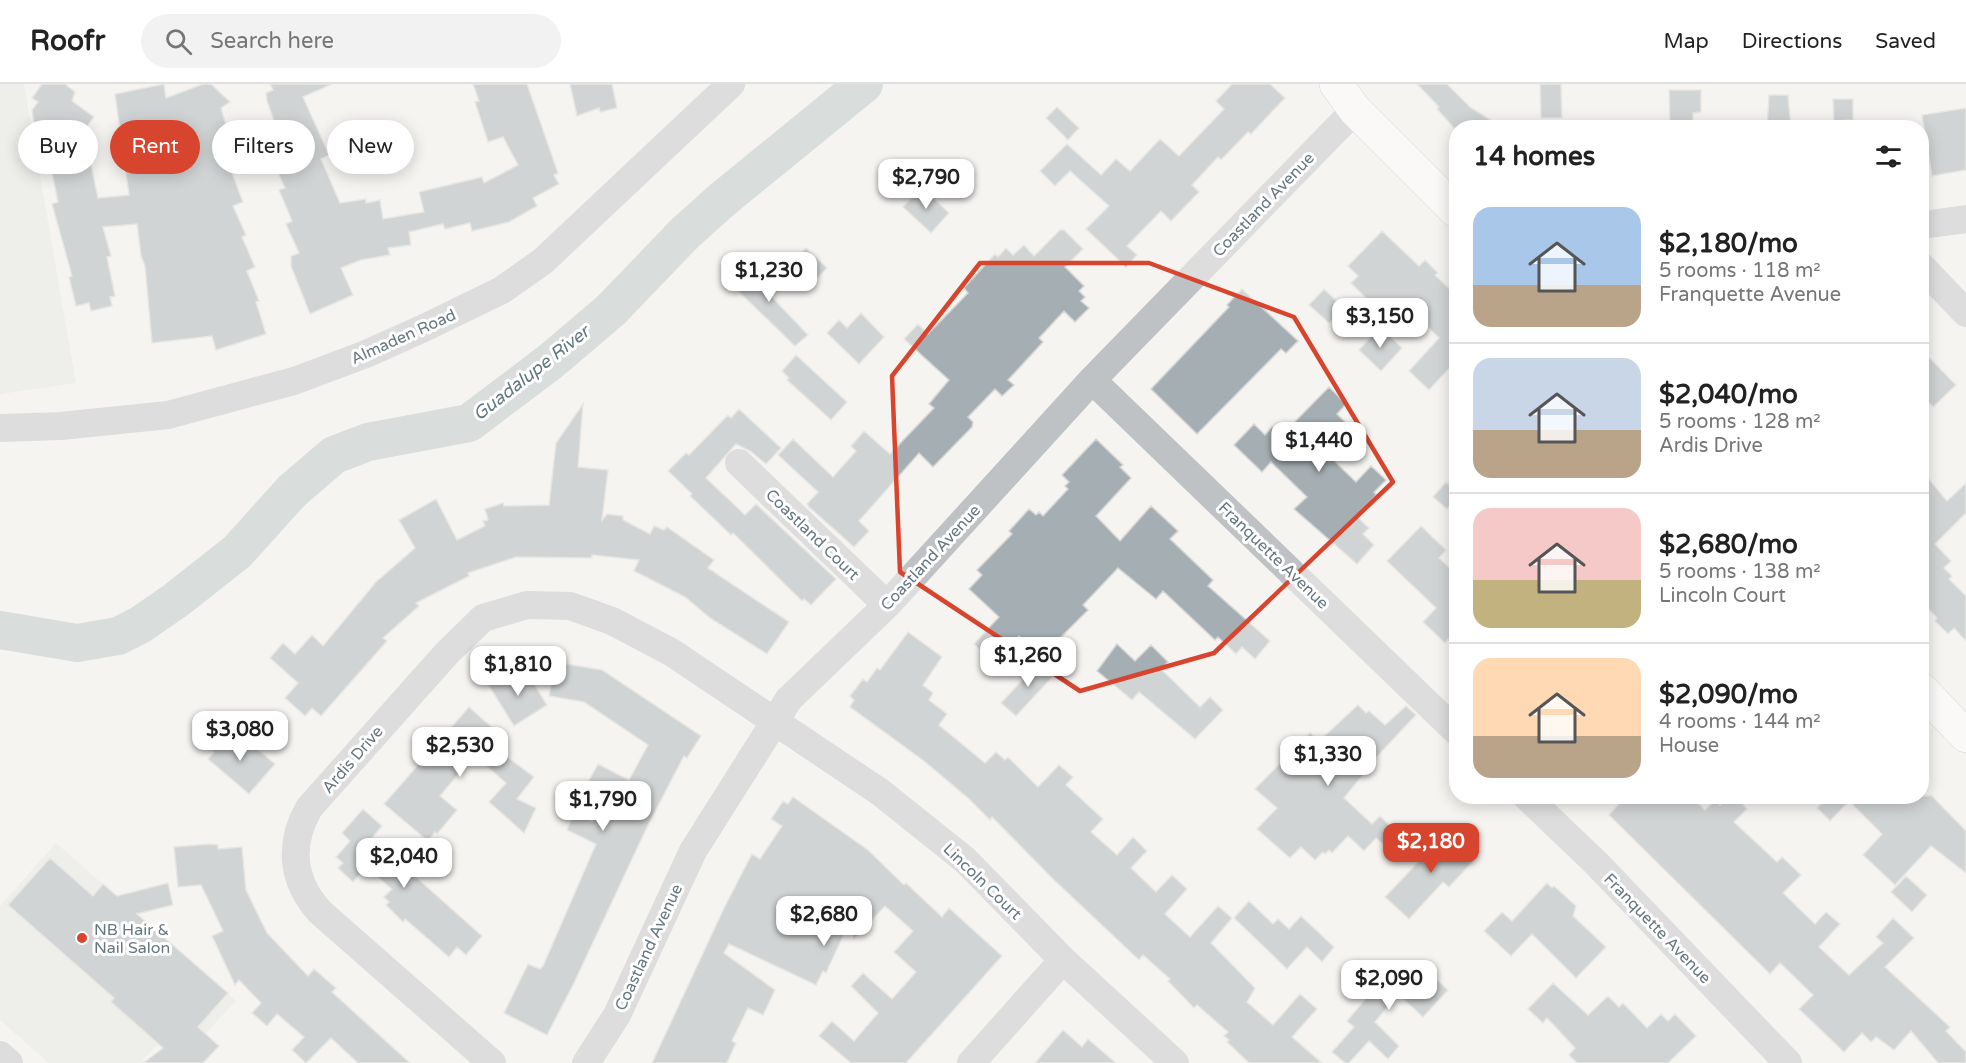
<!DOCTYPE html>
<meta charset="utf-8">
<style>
:root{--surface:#fff;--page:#f2f2f2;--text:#222;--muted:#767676;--line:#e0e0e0;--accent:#d7452e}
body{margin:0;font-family:"Varela Round",sans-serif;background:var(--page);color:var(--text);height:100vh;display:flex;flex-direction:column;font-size:22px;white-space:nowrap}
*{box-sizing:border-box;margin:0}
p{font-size:20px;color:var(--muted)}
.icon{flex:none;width:33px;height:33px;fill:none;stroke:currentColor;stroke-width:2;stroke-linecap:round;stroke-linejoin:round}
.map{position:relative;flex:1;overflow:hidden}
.panel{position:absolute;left:1449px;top:36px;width:480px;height:684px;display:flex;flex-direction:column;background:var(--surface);border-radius:24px;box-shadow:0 3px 15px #0003}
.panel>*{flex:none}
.top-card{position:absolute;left:18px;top:36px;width:570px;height:54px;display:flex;gap:12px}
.price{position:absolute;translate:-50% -51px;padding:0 14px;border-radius:12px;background:#fff;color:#222;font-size:20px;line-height:39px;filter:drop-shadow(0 2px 3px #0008)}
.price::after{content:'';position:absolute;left:50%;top:36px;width:18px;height:14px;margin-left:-9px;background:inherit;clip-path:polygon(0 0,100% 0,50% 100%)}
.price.selected{background:var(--accent);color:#fff}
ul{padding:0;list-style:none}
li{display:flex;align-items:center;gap:18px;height:150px;padding:0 24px}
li+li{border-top:2px solid var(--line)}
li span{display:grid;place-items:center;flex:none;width:168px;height:120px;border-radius:18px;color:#555}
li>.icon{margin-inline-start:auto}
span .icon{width:72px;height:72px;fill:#fffc;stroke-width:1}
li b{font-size:26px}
h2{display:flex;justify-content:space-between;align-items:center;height:72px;padding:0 24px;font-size:26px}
.tag{padding:0 21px;border-radius:27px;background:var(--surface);box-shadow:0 3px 15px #0003;font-size:21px;line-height:54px}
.tag.selected{background:var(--accent);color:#fff}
header{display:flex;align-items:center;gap:36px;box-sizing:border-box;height:84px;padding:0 30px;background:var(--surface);border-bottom:2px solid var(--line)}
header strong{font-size:28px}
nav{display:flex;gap:33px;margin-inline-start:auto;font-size:21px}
.search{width:420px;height:54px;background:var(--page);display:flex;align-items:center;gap:15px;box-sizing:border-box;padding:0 21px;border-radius:33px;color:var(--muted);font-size:22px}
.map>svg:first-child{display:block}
.built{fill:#e5e6e4}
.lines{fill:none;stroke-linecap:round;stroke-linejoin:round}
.river{stroke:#b7c3c6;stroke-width:38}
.building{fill:#a5aeb2;stroke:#d6d6d4;stroke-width:1.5}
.major-casing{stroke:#b1b6b9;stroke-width:34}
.minor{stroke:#bec2c5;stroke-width:28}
.major{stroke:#fff;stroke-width:33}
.marked{fill:none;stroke:#d7452e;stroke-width:4.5;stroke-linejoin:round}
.poi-dot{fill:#d7452e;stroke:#fff;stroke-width:2}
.labels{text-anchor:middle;stroke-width:6;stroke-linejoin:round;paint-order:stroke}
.street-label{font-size:16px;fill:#657780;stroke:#fff}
.poi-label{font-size:16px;fill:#657780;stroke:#fff;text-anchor:start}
.water-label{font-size:18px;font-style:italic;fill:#61787d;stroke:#fff}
</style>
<header>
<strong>Roofr</strong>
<div class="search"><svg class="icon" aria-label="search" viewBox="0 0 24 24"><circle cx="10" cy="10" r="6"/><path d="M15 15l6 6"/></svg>Search here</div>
<nav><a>Map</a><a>Directions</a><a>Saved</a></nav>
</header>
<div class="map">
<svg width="1966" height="979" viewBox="0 0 1966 979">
<rect width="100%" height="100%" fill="#f5f4f1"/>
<path class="built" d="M 0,0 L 24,0 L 76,299 L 0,310 Z
M 56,759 L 236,917 L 202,953 L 176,951 L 154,964 L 141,979 L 49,979 L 0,936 L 0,822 Z"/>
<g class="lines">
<path class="river" d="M 0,546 L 77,559 L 118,552 L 140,541 L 176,516 L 237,468 L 292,407 L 334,371 L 368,358 L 469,339 L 551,277 L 611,226 L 685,149 L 723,115 L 864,0"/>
</g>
<path class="building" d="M 42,0 L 65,0 L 75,8 L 72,17 L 94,33 L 57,82 L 90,75 L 98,114 L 129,111 L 115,10 L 164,0 L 166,14 L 203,0 L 211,0 L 230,18 L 221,24 L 230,55 L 225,57 L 234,79 L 232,79 L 235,88 L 232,89 L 243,118 L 233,122 L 246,151 L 242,153 L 255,183 L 247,187 L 259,217 L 256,218 L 266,250 L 216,266 L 212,252 L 152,259 L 145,182 L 141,172 L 137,140 L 103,143 L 111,172 L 107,173 L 115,212 L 110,213 L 112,222 L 91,227 L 89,219 L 76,222 L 69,193 L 72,192 L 52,120 L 58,118 L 51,84 L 57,82 L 44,85 L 36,52 L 32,26 L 38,18 L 32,14 Z
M 270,0 L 332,0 L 303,13 L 329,71 L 321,75 L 340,119 L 366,115 L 366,119 L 380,116 L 383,135 L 424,128 L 419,108 L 482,93 L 484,99 L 518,81 L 503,53 L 488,58 L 475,18 L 479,17 L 473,0 L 527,0 L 558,89 L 554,91 L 559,100 L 533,114 L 537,122 L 509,138 L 472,147 L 470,139 L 445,145 L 443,140 L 409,148 L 411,161 L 388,164 L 390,171 L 361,176 L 341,184 L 353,211 L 310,230 L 291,182 L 291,172 L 299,169 L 286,140 L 292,137 L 279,106 L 285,104 L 276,84 L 281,82 L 277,74 L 283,71 L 270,41 L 275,39 L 267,17 L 266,9 L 273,6 Z
M 570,0 L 612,0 L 617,24 L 600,28 L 599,24 L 577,32 Z
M 1232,0 L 1270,0 L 1285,14 L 1251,50 L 1248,48 L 1221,76 L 1218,73 L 1192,101 L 1199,108 L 1171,137 L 1161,127 L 1127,162 L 1137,171 L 1126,183 L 1086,145 L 1109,122 L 1070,87 L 1055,102 L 1040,87 L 1067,60 L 1101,91 L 1116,75 L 1130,87 L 1160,55 L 1179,72 L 1224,25 L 1216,17 Z
M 1417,0 L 1447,0 L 1470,23 L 1503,44 L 1454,44 L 1437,25 L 1439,23 Z
M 1540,0 L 1561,0 L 1562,34 L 1541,34 Z
M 1669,6 L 1701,6 L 1701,28 L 1693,29 L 1693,44 L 1670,44 Z
M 1769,11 L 1788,11 L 1791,44 L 1767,44 Z
M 1833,15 L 1853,15 L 1853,36 L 1834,37 Z
M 1057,23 L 1079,44 L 1068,56 L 1046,34 Z
M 1966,24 L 1966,86 L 1932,92 L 1922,31 Z
M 922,103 L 949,129 L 931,149 L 903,123 Z
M 1060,146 L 1064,146 L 1083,165 L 1065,183 L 1084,202 L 1079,207 L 1085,213 L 1081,217 L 1089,224 L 1075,238 L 1064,227 L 1039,254 L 1043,258 L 1008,296 L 1014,301 L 1002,312 L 995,305 L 968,333 L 973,338 L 972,343 L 933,383 L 919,369 L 859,437 L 869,447 L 854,463 L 809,423 L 807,420 L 818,408 L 778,371 L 793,355 L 833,393 L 856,367 L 851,362 L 864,347 L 890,370 L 934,324 L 929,320 L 949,296 L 904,255 L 918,240 L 928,250 L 968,209 L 964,204 L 995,170 L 998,173 L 1006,164 L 1013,171 L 1024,161 L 1034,172 Z
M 1382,147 L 1419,182 L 1425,176 L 1438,189 L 1435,191 L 1456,211 L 1456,277 L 1429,306 L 1409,287 L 1439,254 L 1404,219 L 1388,236 L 1351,199 L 1358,192 L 1348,182 Z
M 806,164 L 827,184 L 808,204 L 787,184 Z
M 758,180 L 779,202 L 770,211 L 808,251 L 795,262 L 734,203 Z
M 1242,205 L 1298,257 L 1286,269 L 1281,265 L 1197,350 L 1151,305 L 1229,223 L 1227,221 Z
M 1324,205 L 1344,224 L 1329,239 L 1309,221 Z
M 861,229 L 884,253 L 859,280 L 827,249 L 839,236 L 847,244 Z
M 1380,243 L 1402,264 L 1381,287 L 1359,266 Z
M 1922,266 L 1956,301 L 1933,323 L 1922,311 Z
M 796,271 L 847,318 L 831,336 L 787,296 L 789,294 L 782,287 Z
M 1329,303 L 1346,320 L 1337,330 L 1352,345 L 1328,371 L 1356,398 L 1371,382 L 1386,396 L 1374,408 L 1376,411 L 1356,432 L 1369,444 L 1363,450 L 1374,461 L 1357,480 L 1294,425 L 1307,413 L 1271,378 L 1262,388 L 1234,361 L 1254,340 L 1265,351 L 1272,343 L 1281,352 Z
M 583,320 L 578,383 L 608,386 L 602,436 L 607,430 L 623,432 L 623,436 L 650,450 L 654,442 L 664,446 L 667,443 L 714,476 L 708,484 L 789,538 L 767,570 L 710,534 L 685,513 L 634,487 L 639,476 L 592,471 L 592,474 L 516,473 L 468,489 L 469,492 L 416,519 L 419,522 L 383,554 L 387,557 L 321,632 L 312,624 L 305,632 L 285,614 L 298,599 L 270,574 L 283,559 L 295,570 L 312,551 L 323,562 L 376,498 L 415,464 L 399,436 L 436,415 L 457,456 L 485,442 L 483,437 L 488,436 L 485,425 L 503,419 L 504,422 L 549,421 L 556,359 Z
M 739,325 L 781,364 L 766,380 L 750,367 L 736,360 L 706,394 L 745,431 L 756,420 L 836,495 L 811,521 L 804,515 L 802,517 L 733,449 L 731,451 L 690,412 L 692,410 L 668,387 L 686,369 L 689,371 L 728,331 L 731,334 Z
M 1096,355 L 1123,381 L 1120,383 L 1131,394 L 1096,432 L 1120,457 L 1151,422 L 1178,447 L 1170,455 L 1213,496 L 1208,502 L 1270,557 L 1255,575 L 1242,563 L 1236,570 L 1218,553 L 1215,556 L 1163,507 L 1156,515 L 1118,484 L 1083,521 L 1088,526 L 1041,573 L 1019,552 L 993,579 L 974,560 L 999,533 L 969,505 L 982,491 L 977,486 L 1012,450 L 1009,447 L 1029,425 L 1036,431 L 1039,428 L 1043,432 L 1068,405 L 1065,402 L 1069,398 L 1062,391 Z
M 1922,387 L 1947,417 L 1966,399 L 1966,429 L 1935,460 L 1951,477 L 1944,484 L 1952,492 L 1949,495 L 1966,512 L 1966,557 L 1954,544 L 1948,550 L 1935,537 L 1937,534 L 1922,518 Z
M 1446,398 L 1456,407 L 1456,413 L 1447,425 L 1433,413 Z
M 1421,442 L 1446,466 L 1439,474 L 1456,490 L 1456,564 L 1448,555 L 1445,559 L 1423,538 L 1436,524 L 1387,477 Z
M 908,548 L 942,573 L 923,601 L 933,609 L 929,616 L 947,630 L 939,641 L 985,679 L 996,668 L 1005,676 L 1008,673 L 1038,703 L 1059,681 L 1073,693 L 1066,701 L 1103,735 L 1091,748 L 1117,771 L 1133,753 L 1147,767 L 1131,784 L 1156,808 L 1172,791 L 1187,805 L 1165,830 L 1190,853 L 1218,822 L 1232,834 L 1211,859 L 1255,904 L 1247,918 L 1273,941 L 1300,910 L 1317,925 L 1292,953 L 1322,979 L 1249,979 L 1227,958 L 1229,956 L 1224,952 L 1228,948 L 1197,921 L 1194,924 L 1168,897 L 1170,895 L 1143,871 L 1139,876 L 1053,795 L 992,733 L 990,736 L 968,714 L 924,677 L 850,623 L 854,616 L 850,612 L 863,595 L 867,598 L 877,584 L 880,586 Z
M 1117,560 L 1135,577 L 1151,561 L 1168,578 L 1161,585 L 1200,623 L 1210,613 L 1223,626 L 1195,655 L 1139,608 L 1132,616 L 1097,587 Z
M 1041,576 L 1055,590 L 1016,632 L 1001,619 Z
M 555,578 L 602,586 L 701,652 L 687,674 L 684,672 L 648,741 L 574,899 L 547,951 L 504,929 L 528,880 L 540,885 L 543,882 L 596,760 L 567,746 L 574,729 L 592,737 L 605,709 L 587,700 L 598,680 L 629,696 L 648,661 L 584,618 L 549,612 Z
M 512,587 L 519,598 L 529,592 L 547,621 L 514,642 L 489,602 Z
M 1358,621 L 1366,629 L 1369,627 L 1385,641 L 1406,622 L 1416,631 L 1368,682 L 1369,683 L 1344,714 L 1372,740 L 1380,732 L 1395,747 L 1383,760 L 1376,754 L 1364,767 L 1348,752 L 1332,769 L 1329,766 L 1325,770 L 1323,768 L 1315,776 L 1301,763 L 1290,774 L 1257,745 L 1277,724 L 1255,705 L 1310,649 L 1319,657 Z
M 469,623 L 507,657 L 498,666 L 534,693 L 517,715 L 536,724 L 524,749 L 489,718 L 506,699 L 474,671 L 440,712 L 457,726 L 437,750 L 435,748 L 428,757 L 384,720 Z
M 222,648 L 235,660 L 242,652 L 275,680 L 249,710 L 208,675 L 214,668 L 209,663 Z
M 1626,712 L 1691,712 L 1705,726 L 1715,716 L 1720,721 L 1729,712 L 1735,712 L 1747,725 L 1734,738 L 1777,778 L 1782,773 L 1801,791 L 1783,809 L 1815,840 L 1826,828 L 1840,840 L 1819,863 L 1849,891 L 1883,859 L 1876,853 L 1893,834 L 1914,854 L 1885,883 L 1950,943 L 1946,947 L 1966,968 L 1966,979 L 1938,979 L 1911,947 L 1894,966 L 1876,953 L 1871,958 L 1862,949 L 1844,968 L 1799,925 L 1813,911 L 1780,879 L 1770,890 L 1609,731 Z
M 1828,712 L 1932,712 L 1966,747 L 1966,789 L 1931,762 L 1895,801 L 1863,771 L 1882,750 L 1849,717 L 1830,737 L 1817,724 Z
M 793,713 L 868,766 L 904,801 L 906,799 L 942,833 L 949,824 L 1002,872 L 906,979 L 851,979 L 819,952 L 832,937 L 854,957 L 878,929 L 851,902 L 863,889 L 892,915 L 916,888 L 894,868 L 913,847 L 885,822 L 854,855 L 849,839 L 826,889 L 823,887 L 816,901 L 729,860 L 724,869 L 775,906 L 763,931 L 748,924 L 732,957 L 736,959 L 727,979 L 652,979 L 724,824 L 752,770 L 760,775 L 782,742 L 771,735 L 783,717 L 788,720 Z
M 363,725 L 382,742 L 372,754 L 482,852 L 466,871 L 457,863 L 449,873 L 405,835 L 403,838 L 386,821 L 389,818 L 384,813 L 392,805 L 366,783 L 353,798 L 338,784 L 343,779 L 336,773 L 350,757 L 342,749 Z
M 1447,752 L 1454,759 L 1459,753 L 1478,772 L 1449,803 L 1443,798 L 1409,835 L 1385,813 L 1424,772 L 1421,769 L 1434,756 L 1438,761 Z
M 210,760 L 218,761 L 218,765 L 242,763 L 246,806 L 267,849 L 308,892 L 314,885 L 336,904 L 332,908 L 410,979 L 358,979 L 331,954 L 306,979 L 292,966 L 304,953 L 277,930 L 267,942 L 252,929 L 261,919 L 239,896 L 235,901 L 212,852 L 223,847 L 201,801 L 178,803 L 174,763 Z
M 50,774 L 93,812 L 103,800 L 117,812 L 168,799 L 173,821 L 137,830 L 228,909 L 198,943 L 219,962 L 203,979 L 143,979 L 163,964 L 111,918 L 114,914 L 8,821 Z
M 1906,792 L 1927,811 L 1912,828 L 1891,808 Z
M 1547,799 L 1552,804 L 1554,802 L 1576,822 L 1573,832 L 1606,863 L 1576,894 L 1532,850 L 1511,872 L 1484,847 L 1502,828 L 1512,837 Z
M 1249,817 L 1273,840 L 1278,835 L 1289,845 L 1301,832 L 1334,863 L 1322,878 L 1307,863 L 1287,885 L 1234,834 Z
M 1416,877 L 1448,906 L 1423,933 L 1398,910 L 1375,938 L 1399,962 L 1388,975 L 1369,957 L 1349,979 L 1345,979 L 1332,968 L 1354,943 L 1347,937 L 1373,906 L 1375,908 L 1394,887 L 1401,894 Z
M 1553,899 L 1588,931 L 1608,912 L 1619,923 L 1623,919 L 1647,944 L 1661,930 L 1668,937 L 1675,930 L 1696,952 L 1668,979 L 1577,979 L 1569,971 L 1575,964 L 1547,934 L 1543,939 L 1528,925 Z
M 1063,946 L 1082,963 L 1088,955 L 1116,979 L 1035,979 Z"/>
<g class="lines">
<defs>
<path id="major" d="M 1336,0 L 1355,26 L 1456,127
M 1922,606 L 1966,652"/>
</defs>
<use href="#major" class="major-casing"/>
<path class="minor" d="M 1922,141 L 1966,135
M 1922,183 L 1966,229
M 1092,296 L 1456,647
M 0,344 L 61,342 L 168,331 L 294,297 L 366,270 L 424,244 L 502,206 L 543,177 L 731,0
M 739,379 L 887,521
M 1526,712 L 1596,779 L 1788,979
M 0,971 L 9,979
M 492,979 L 320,828 C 292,797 288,761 309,724 L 447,569 L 483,534 L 527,521 L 570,522 L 612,537 L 671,568 L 880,708 L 965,776 L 1063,876 L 1175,979
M 586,979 L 617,931 L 693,767 L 789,615 L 887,521 L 1092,296 L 1355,26
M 971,979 L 1063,876"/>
<use href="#major" class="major"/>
</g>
<path d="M0 0H1966V979H0ZM 980,179 L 1149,179 L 1294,233 L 1393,398 L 1214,569 L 1080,607 L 900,488 L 892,292 Z" fill="#f5f4f1" fill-opacity=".55" fill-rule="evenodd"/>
<path class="marked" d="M 980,179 L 1149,179 L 1294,233 L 1393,398 L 1214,569 L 1080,607 L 900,488 L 892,292 Z"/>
<circle class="poi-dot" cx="82" cy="854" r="6"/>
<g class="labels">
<g class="street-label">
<text transform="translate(1263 120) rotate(-46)" y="6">Coastland Avenue</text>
<text transform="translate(403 252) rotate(-24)" y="6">Almaden Road</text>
<text transform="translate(813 450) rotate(44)" y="6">Coastland Court</text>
<text transform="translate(1274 471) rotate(44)" y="6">Franquette Avenue</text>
<text transform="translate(930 473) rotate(-47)" y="6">Coastland Avenue</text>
<text transform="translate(352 675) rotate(-49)" y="6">Ardis Drive</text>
<text transform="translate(983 797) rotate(44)" y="6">Lincoln Court</text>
<text transform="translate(1658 844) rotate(46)" y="6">Franquette Avenue</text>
<text transform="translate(648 863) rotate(-65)" y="6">Coastland Avenue</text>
</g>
<g class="poi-label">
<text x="94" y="851">NB Hair &amp;<tspan x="94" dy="18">Nail Salon</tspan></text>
</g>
<g class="water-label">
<text transform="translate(531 289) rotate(-38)" y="6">Guadalupe River</text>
</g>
</g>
</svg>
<b class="price" style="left:926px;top:126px">$2,790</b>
<b class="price" style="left:769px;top:219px">$1,230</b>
<b class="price" style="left:1380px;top:265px">$3,150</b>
<b class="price" style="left:1319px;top:389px">$1,440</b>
<b class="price" style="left:1028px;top:604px">$1,260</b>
<b class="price" style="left:518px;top:613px">$1,810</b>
<b class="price" style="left:240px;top:678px">$3,080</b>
<b class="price" style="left:460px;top:694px">$2,530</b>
<b class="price" style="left:1328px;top:703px">$1,330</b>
<b class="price" style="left:603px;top:748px">$1,790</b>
<b class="price selected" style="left:1431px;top:790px">$2,180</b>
<b class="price" style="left:404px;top:805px">$2,040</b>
<b class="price" style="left:824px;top:863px">$2,680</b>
<b class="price" style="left:1389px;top:927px">$2,090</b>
<div class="top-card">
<a class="tag">Buy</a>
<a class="tag selected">Rent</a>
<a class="tag">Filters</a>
<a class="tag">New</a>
</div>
<section class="panel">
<h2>14 homes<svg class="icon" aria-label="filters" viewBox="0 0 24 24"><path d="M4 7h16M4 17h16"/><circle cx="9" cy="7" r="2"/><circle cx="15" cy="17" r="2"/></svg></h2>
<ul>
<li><span style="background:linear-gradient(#a9c7e8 65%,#b9a48a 0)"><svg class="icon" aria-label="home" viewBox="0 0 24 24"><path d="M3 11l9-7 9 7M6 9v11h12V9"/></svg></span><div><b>$2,180/mo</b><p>5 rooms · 118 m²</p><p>Franquette Avenue</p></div></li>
<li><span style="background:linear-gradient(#c9d6e8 60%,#b9a48a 0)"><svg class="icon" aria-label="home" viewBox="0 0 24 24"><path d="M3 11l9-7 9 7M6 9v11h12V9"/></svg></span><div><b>$2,040/mo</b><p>5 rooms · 128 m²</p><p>Ardis Drive</p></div></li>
<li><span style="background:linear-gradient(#f6c9c9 60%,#c2b280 0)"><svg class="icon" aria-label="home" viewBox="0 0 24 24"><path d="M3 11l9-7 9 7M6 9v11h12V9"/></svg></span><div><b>$2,680/mo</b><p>5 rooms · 138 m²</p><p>Lincoln Court</p></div></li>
<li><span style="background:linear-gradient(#ffd9b3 65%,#b9a48a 0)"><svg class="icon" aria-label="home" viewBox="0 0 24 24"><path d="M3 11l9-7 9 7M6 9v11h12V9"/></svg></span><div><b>$2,090/mo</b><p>4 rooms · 144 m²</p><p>House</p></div></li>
</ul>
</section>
</div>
